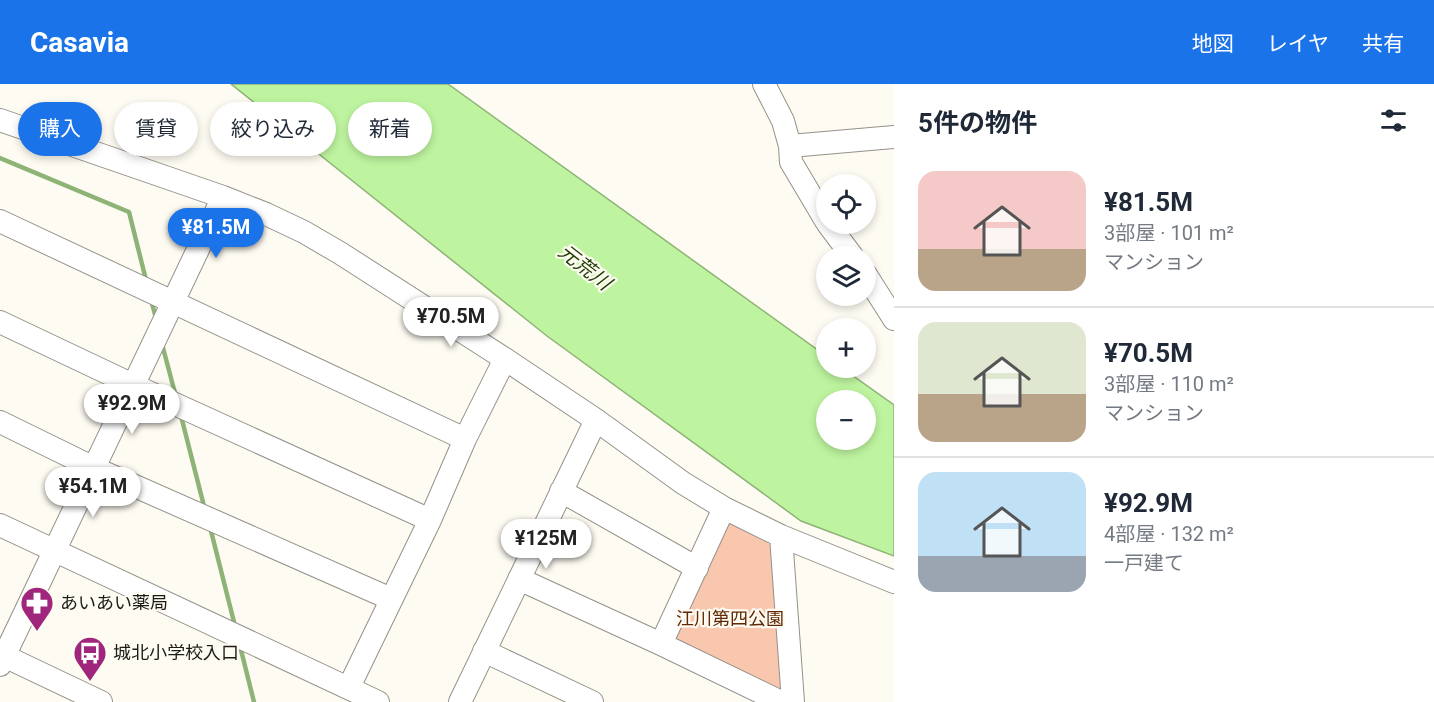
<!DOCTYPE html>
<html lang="ja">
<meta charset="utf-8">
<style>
:root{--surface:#fff;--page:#f2f2f3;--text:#1f2937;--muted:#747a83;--line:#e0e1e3;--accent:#1a73e8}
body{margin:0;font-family:Roboto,"Noto Sans JP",sans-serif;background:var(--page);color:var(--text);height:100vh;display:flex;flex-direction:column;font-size:22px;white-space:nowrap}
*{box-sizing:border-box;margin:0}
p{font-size:20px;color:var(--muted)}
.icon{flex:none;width:33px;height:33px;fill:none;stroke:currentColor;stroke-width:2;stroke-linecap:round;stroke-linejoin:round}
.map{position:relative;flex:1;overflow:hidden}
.drawer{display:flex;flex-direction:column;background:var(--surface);width:540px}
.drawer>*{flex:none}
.hud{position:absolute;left:18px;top:18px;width:570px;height:54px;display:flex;gap:12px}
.fabs{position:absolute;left:816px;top:90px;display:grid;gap:12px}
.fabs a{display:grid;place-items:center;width:60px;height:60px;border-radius:50%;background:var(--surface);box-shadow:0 3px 9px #0003;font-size:30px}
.price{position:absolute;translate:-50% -51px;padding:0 14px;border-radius:21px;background:#fff;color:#222;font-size:20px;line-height:39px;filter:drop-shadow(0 2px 3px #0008)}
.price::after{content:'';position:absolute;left:50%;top:36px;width:18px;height:14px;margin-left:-9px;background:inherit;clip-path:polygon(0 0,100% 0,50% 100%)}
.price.active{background:var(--accent);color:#fff}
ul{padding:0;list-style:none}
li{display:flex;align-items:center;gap:18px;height:150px;padding:0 24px}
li+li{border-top:2px solid var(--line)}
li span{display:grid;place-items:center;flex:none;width:168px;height:120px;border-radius:18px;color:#555}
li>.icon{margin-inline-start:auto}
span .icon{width:72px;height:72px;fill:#fffc;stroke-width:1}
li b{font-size:26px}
h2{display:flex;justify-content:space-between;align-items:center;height:72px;padding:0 24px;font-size:26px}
.chip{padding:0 21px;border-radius:27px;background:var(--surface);box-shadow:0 3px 9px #0003;font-size:21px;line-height:54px}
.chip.active{background:var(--accent);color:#fff}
header{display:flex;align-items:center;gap:36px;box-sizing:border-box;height:84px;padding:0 30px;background:var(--accent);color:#fff}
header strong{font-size:28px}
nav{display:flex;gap:33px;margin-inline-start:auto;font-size:21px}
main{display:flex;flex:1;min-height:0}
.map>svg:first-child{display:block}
.green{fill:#f9c6ae}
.water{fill:#bef49f;stroke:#8db376;stroke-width:1.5;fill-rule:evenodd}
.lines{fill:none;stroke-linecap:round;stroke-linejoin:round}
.stream{stroke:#8db376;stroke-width:4.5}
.minor-casing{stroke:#94918a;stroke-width:24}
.minor{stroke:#fff;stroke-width:22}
.labels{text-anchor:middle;stroke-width:4.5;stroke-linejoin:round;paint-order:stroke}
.poi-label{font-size:18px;fill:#1c1b18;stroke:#fefbf2;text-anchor:start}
.park-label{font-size:18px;fill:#602804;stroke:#fefbf2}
.water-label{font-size:20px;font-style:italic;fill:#1d3d00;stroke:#fefbf2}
</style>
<header>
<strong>Casavia</strong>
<nav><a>地図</a><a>レイヤ</a><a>共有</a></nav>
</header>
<main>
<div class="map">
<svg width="894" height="618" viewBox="0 0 894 618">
<rect width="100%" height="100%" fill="#fefbf2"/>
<path class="green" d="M 727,437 L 764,455 L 771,462 L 782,603 L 776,607 L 677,561 L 672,551 Z"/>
<path class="water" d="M 231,0 L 448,0 L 826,272 L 826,284 L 842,284 L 894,321 L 894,472 L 801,437 L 547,252 ZM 826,316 L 866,316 L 866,356 L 826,356 Z"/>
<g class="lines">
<path class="stream" d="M 0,74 L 129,128 L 146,196
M 151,216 L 156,234
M 162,260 L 176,313
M 181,332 L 205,426
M 210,443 L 235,542
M 240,562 L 254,618"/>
<defs>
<path id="minor" d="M 764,0 L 783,37 L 790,62 L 791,78 L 826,137
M 0,36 L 223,113 L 266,130 L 304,148 L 340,169 L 505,275 L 596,336 L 683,399 L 724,424 L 781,452 L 894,498
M 790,62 L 894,53
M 0,137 L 465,355
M 828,140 L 852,172
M 866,191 L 894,235
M 0,238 L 133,301 L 430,436
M 0,338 L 94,384 L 391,515
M 561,407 L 697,484
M 0,441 L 378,618
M 781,452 L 793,618
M 519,495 L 661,560 L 781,618
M 661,560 L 724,424
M 484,567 L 592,618
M 0,570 L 101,618
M 0,581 L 223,113
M 349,603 L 430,436 L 465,355 L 505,275
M 460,618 L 596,336"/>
</defs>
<use href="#minor" class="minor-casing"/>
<use href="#minor" class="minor"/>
</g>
<defs>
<symbol id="pharmacy-pin" viewBox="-11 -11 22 30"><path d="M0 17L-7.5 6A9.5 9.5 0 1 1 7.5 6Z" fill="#a0267d" stroke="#fefbf2"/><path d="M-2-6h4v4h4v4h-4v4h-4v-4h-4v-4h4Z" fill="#fff"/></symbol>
<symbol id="bus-pin" viewBox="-11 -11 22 30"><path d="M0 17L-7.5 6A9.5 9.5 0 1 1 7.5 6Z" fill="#a0267d" stroke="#fefbf2"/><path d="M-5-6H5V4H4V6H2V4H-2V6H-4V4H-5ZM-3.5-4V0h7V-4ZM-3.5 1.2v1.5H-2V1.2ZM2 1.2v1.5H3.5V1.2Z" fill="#fff"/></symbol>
</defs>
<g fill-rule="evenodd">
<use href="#pharmacy-pin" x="18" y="500" width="38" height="52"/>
<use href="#bus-pin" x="71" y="550" width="38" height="52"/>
</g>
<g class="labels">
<g class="poi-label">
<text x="60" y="525">あいあい薬局</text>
<text x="113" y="575">城北小学校入口</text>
</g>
<g class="park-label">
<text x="730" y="541">江川第四公園</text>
</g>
<g class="water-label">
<text transform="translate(585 183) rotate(38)" y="7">元荒川</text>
</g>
</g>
</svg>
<div class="fabs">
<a><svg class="icon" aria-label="locate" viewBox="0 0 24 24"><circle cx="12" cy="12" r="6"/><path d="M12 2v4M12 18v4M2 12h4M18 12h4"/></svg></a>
<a><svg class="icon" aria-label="layers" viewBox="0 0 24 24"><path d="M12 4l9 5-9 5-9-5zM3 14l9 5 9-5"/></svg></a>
<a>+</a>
<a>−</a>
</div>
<b class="price active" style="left:216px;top:175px">¥81.5M</b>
<b class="price" style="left:451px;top:264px">¥70.5M</b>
<b class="price" style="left:132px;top:351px">¥92.9M</b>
<b class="price" style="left:93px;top:434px">¥54.1M</b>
<b class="price" style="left:546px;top:486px">¥125M</b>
<div class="hud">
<a class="chip active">購入</a>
<a class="chip">賃貸</a>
<a class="chip">絞り込み</a>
<a class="chip">新着</a>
</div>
</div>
<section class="drawer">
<h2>5件の物件<svg class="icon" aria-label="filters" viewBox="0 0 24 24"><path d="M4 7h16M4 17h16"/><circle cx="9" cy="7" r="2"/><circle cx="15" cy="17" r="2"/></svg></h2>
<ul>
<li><span style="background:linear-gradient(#f6c9c9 65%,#b9a48a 0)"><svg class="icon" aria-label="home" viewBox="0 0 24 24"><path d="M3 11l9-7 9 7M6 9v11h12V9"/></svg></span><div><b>¥81.5M</b><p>3部屋 · 101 m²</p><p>マンション</p></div></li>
<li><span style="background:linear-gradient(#dfe7d0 60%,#b9a48a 0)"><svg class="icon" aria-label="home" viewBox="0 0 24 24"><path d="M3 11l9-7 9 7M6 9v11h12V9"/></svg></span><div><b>¥70.5M</b><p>3部屋 · 110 m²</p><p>マンション</p></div></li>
<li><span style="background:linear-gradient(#bfe0f5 70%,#9aa5b1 0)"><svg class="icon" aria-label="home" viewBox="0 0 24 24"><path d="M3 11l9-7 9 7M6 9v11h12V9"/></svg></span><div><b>¥92.9M</b><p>4部屋 · 132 m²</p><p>一戸建て</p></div></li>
</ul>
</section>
</main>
